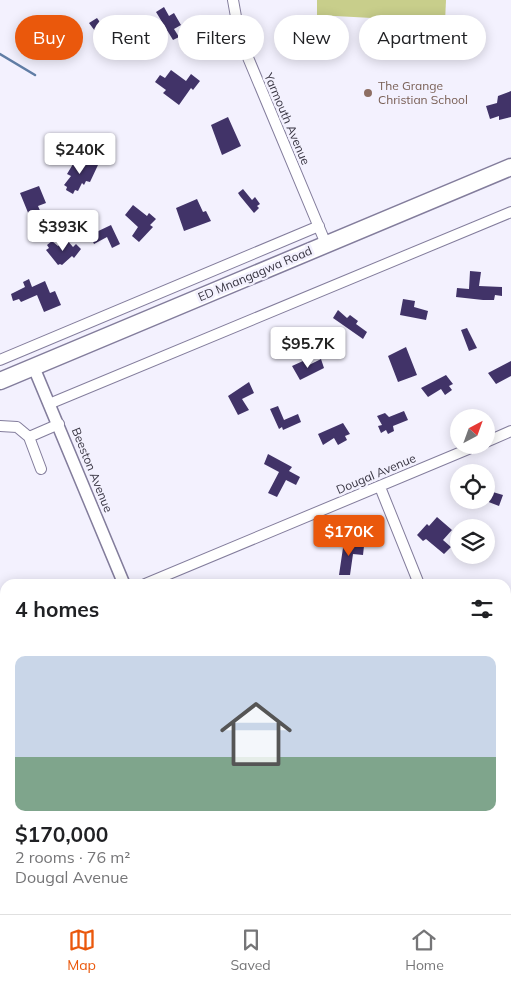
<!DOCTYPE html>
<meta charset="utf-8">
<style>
:root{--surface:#fff;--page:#f2f2f2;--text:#202124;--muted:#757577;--line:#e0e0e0;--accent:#ea580c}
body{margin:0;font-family:Mulish,sans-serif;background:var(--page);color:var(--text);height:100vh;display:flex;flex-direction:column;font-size:19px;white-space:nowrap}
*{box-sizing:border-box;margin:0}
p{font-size:16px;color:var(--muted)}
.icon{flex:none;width:28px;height:28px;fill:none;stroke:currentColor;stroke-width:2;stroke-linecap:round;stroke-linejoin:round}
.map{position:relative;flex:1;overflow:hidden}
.details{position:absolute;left:0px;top:579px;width:511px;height:336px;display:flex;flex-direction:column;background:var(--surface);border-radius:15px 15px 0 0;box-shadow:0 2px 12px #0003}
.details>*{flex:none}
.guide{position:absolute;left:15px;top:15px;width:481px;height:45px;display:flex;gap:10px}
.needle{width:32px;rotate:41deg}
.buttons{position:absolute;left:450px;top:409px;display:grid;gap:10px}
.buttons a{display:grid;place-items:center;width:45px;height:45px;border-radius:50%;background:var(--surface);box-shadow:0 2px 12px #0003;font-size:25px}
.price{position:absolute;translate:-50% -42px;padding:0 11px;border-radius:5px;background:#fff;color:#222;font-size:16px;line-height:32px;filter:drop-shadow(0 1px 2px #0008)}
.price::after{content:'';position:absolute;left:50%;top:30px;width:15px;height:11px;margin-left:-8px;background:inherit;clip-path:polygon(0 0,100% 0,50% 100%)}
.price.active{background:var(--accent);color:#fff}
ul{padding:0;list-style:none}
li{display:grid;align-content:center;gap:10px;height:265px;padding:0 15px}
li span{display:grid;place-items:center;height:155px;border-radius:10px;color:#555}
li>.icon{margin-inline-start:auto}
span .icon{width:90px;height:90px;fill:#fffc;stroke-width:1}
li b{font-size:21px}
h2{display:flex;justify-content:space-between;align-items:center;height:60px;padding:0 15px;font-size:21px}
.pill{padding:0 18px;border-radius:22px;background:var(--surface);box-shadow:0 2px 12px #0003;font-size:18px;line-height:45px}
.pill.active{background:var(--accent);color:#fff}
.tab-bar{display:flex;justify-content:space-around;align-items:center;height:70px;border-top:1px solid var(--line);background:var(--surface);font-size:14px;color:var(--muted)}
.tab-bar a{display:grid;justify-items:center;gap:2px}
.tab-bar .active{color:var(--accent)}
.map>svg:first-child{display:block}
.green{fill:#c8ce8b}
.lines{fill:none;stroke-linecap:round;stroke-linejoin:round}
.stream{stroke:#607da5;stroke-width:2.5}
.building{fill:#413368}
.minor-casing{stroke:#837d9c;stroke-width:12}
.tertiary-casing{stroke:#837d9c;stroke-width:14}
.trunk-casing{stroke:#837d9c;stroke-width:19}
.minor{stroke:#fff;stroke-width:10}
.tertiary{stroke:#fff;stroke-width:11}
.trunk{stroke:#fff;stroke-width:16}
.education-dot{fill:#8d6e63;stroke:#f3f1fe;stroke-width:2}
.labels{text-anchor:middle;stroke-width:5;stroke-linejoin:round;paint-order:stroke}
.education-label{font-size:12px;fill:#785e54;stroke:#f3f1fe;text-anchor:start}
.street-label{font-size:12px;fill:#383542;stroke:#f3f1fe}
</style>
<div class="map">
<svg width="511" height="914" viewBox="0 0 511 914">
<rect width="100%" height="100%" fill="#f3f1fe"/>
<path class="green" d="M 317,0 L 446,0 L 445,22 L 317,15 Z"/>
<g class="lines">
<path class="stream" d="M 0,54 L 35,75"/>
</g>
<path class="building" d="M 164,7 L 169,16 L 174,13 L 181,25 L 174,29 L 179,37 L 173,40 L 156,12 Z
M 97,18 L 106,31 L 98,35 L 89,23 Z
M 171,70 L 186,81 L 191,74 L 200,81 L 193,90 L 191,88 L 179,105 L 163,93 L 166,90 L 155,82 L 160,75 L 165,78 Z
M 511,91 L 511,117 L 499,120 L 499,116 L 490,119 L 486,106 L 497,103 L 498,96 Z
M 228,117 L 241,146 L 222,155 L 211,125 Z
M 86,157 L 98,165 L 90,182 L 86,181 L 84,185 L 82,183 L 78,191 L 75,190 L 73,194 L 66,190 L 67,187 L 64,185 L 71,176 L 67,174 L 73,164 L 77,167 L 79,161 L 83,162 Z
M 39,186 L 46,203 L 38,206 L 42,215 L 31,220 L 20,193 Z
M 243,189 L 252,200 L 255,197 L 260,204 L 257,206 L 259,208 L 254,213 L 240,196 L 238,193 Z
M 197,199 L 203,212 L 206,211 L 211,221 L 184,231 L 176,208 Z
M 133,205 L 147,216 L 149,213 L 156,219 L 150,225 L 153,227 L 139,242 L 132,236 L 138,227 L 125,215 Z
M 111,225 L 120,244 L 112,248 L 107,237 L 94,244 L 90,235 Z
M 67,240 L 73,247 L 76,244 L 81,249 L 74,258 L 72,256 L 62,265 L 60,264 L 58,265 L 46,250 L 49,248 L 47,245 L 52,241 L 58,246 Z
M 470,271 L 481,272 L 479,286 L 502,287 L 502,296 L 495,295 L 494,300 L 483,300 L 456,297 L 457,288 L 469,289 Z
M 29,279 L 32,287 L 45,281 L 50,293 L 55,291 L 61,305 L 44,312 L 37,295 L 21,302 L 19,299 L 13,301 L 11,294 L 25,287 L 23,282 Z
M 403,299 L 415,301 L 414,307 L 428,311 L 426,320 L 400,315 Z
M 338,310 L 347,318 L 350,315 L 358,321 L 356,324 L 367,332 L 363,339 L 333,318 Z
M 467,328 L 477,348 L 469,351 L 461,330 Z
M 406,347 L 417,375 L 398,382 L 388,356 Z
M 321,359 L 324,368 L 300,380 L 292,366 L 303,361 L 307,366 Z
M 511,361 L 511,376 L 496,384 L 488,373 Z
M 446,375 L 453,384 L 449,386 L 452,390 L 445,395 L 441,389 L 428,397 L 421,388 Z
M 249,382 L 254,393 L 242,399 L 249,410 L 238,415 L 228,396 Z
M 278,406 L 284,420 L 298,414 L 301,422 L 283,430 L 282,427 L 279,429 L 270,409 Z
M 404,411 L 408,420 L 393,426 L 394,431 L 388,434 L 386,430 L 381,433 L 378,426 L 382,425 L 377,416 L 385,413 L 389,417 Z
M 343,423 L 350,434 L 345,436 L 347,440 L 338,445 L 334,438 L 323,445 L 318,434 Z
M 268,454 L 292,467 L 289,471 L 300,477 L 296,485 L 286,480 L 277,497 L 268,493 L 279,472 L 264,464 Z
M 486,490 L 503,495 L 499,506 L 486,501 Z
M 437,517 L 452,530 L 443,540 L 451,547 L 444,554 L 426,539 L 423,541 L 417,535 L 427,524 L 429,526 Z
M 344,541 L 354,542 L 354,546 L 364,546 L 363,555 L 353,554 L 350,575 L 339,575 Z"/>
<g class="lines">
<defs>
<path id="minor" d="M 233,0 L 238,28 L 244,48 L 326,244
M 0,360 L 319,226
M 49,404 L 511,212
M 0,426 L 17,427 L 29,437 L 59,424
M 29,437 L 41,469
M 486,442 L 511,431
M 380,487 L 419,584
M 145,584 L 478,445
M 0,708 L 5,706"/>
<path id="tertiary" d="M 34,368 L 124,584
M 226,910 L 226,914"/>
<path id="trunk" d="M 0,381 L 511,167"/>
</defs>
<use href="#minor" class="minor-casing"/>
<use href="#tertiary" class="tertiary-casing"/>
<use href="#trunk" class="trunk-casing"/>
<use href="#minor" class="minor"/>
<use href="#tertiary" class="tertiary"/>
<use href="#trunk" class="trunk"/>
</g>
<circle class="education-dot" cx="368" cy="93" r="5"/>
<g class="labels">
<g class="education-label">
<text x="378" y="90">The Grange<tspan x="378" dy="14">Christian School</tspan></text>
</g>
<g class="street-label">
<text transform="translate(287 119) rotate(67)" y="4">Yarmouth Avenue</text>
<text transform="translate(255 274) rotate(-23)" y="4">ED Mnangagwa Road</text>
<text transform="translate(92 470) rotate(68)" y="4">Beeston Avenue</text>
<text transform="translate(376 474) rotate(-23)" y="4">Dougal Avenue</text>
</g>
</g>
</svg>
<div class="buttons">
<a><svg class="needle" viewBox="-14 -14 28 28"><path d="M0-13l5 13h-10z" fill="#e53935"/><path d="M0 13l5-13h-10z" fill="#757577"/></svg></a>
<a><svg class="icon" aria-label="locate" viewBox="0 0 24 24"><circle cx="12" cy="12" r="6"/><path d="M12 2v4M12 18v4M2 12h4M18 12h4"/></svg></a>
<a><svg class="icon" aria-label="layers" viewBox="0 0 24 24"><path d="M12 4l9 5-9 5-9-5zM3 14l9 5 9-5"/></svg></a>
</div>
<b class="price" style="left:80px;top:175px">$240K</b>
<b class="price" style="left:63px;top:252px">$393K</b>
<b class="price" style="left:308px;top:369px">$95.7K</b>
<b class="price active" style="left:349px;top:557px">$170K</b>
<div class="guide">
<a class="pill active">Buy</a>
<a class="pill">Rent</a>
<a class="pill">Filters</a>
<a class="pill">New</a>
<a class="pill">Apartment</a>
</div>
<section class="details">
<h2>4 homes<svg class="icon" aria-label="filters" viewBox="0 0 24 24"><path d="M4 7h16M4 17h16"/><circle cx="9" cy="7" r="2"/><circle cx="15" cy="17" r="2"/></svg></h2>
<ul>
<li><span style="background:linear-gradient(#c9d6e8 65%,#7fa58c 0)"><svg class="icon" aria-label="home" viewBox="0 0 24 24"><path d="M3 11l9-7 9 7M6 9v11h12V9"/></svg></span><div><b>$170,000</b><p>2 rooms · 76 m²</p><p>Dougal Avenue</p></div></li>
</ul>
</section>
</div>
<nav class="tab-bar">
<a class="active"><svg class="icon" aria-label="map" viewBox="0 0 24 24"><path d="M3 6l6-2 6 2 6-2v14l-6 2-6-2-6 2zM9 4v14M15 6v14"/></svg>Map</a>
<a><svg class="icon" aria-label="saved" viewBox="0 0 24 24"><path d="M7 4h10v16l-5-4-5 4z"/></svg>Saved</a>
<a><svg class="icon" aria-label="home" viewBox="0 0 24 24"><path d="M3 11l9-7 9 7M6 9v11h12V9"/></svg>Home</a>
</nav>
